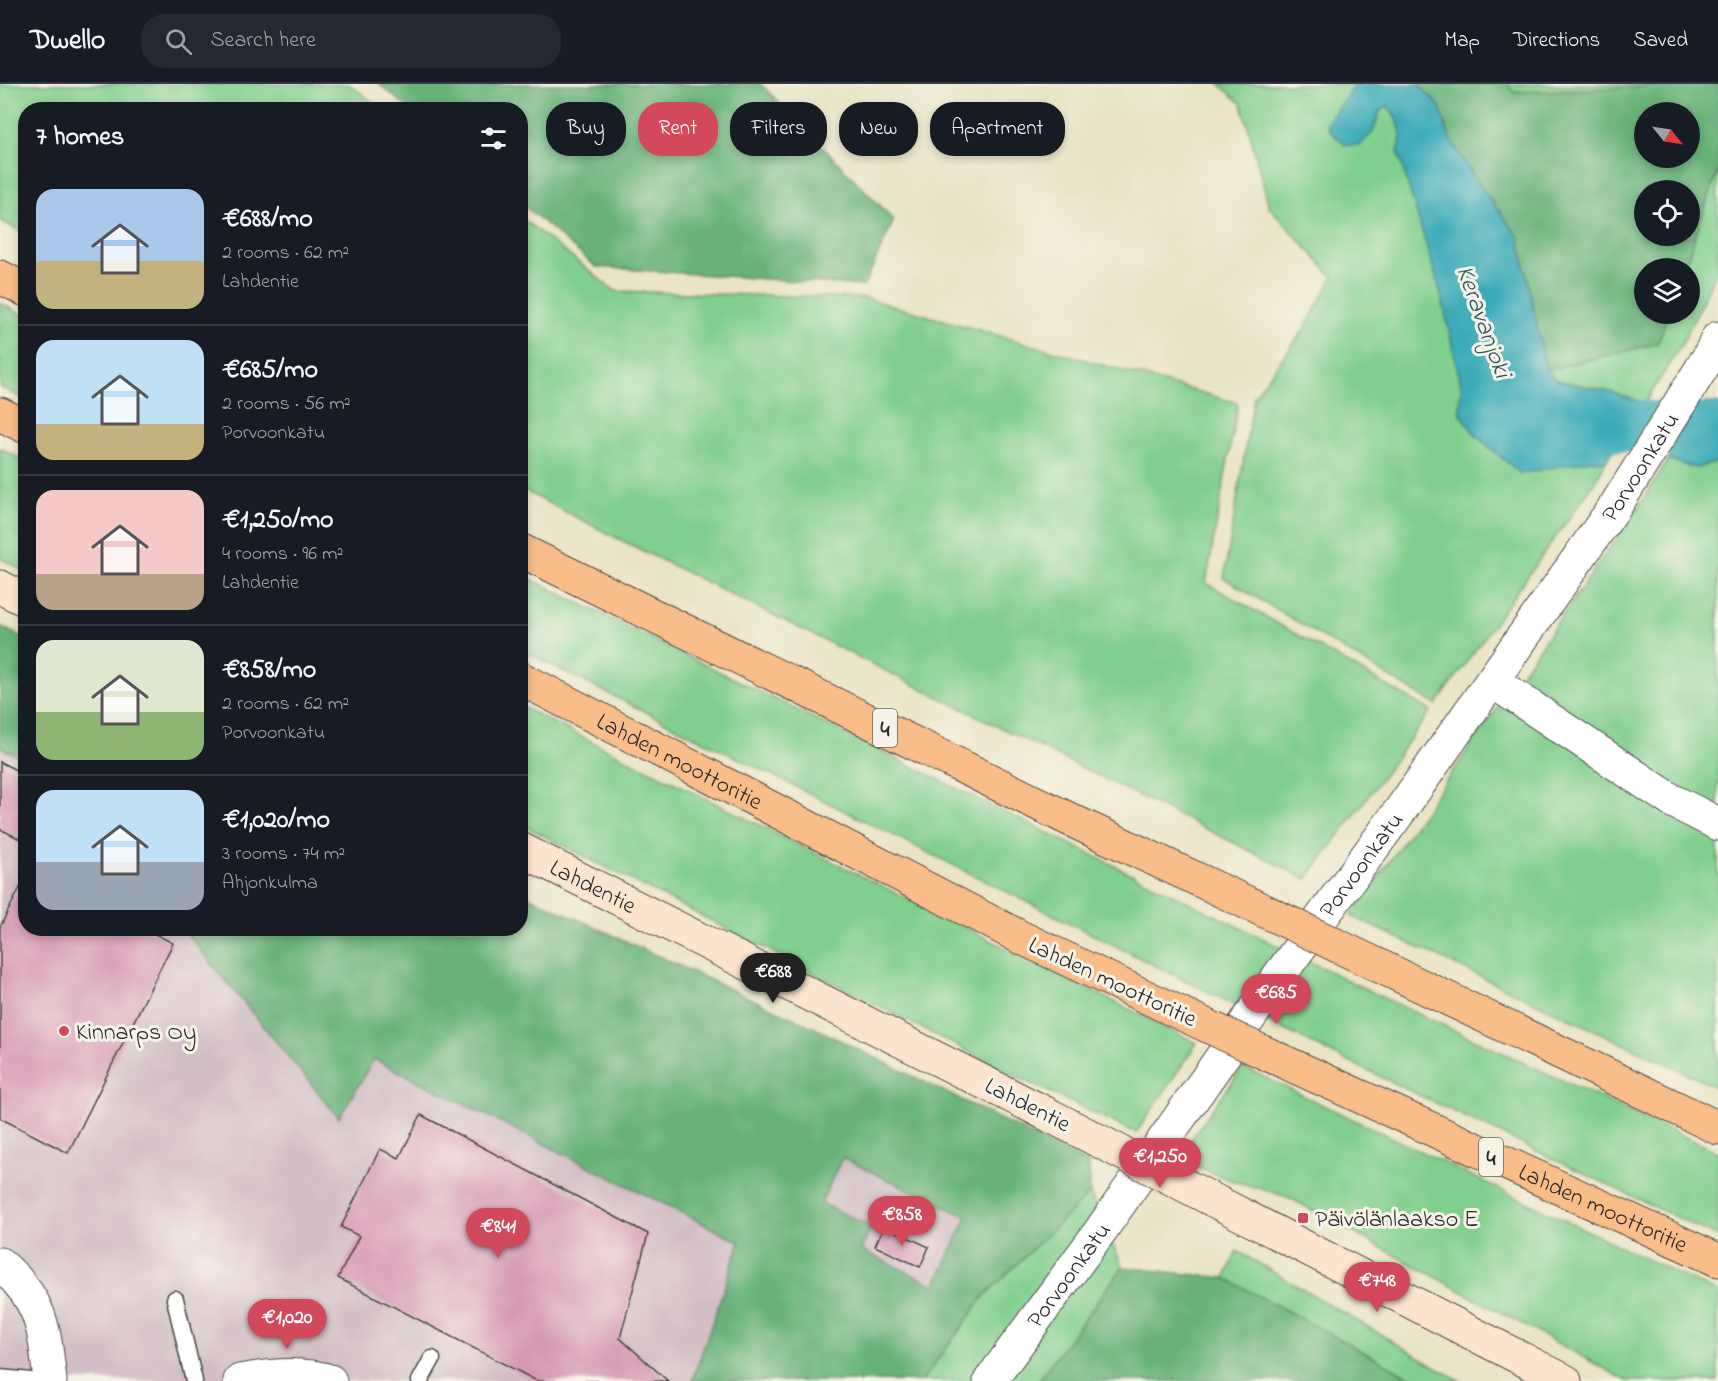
<!DOCTYPE html>
<meta charset="utf-8">
<style>
:root{--surface:#171b24;--page:#242831;--text:#f1f3f6;--muted:#9ea1a6;--line:#363941;--accent:#d1495b}
body{margin:0;font-family:"Indie Flower",sans-serif;background:var(--page);color:var(--text);height:100vh;display:flex;flex-direction:column;font-size:22px;white-space:nowrap}
*{box-sizing:border-box;margin:0}
p{font-size:20px;color:var(--muted)}
.icon{flex:none;width:33px;height:33px;fill:none;stroke:currentColor;stroke-width:2;stroke-linecap:round;stroke-linejoin:round}
.map{position:relative;flex:1;overflow:hidden}
.sheet{position:absolute;left:18px;top:18px;width:510px;height:834px;display:flex;flex-direction:column;background:var(--surface);border-radius:24px;box-shadow:0 3px 9px #0003}
.sheet>*{flex:none}
.guide{position:absolute;left:546px;top:18px;width:570px;height:54px;display:flex;gap:12px}
.needle{width:39px;rotate:120deg}
.fabs{position:absolute;left:1634px;top:18px;display:grid;gap:12px}
.fabs a{display:grid;place-items:center;width:66px;height:66px;border-radius:50%;background:var(--surface);box-shadow:0 3px 9px #0003;font-size:30px}
.price{position:absolute;translate:-50% -51px;padding:0 14px;border-radius:21px;background:var(--accent);color:#fff;font-size:20px;line-height:39px;filter:drop-shadow(0 2px 3px #0008)}
.price::after{content:'';position:absolute;left:50%;top:36px;width:18px;height:14px;margin-left:-9px;background:inherit;clip-path:polygon(0 0,100% 0,50% 100%)}
.price.current{background:#222;color:#fff}
ul{padding:0;list-style:none}
li{display:flex;align-items:center;gap:18px;height:150px;padding:0 18px}
li+li{border-top:2px solid var(--line)}
li span{display:grid;place-items:center;flex:none;width:168px;height:120px;border-radius:18px;color:#555}
li>.icon{margin-inline-start:auto}
span .icon{width:72px;height:72px;fill:#fffc;stroke-width:1}
li b{font-size:26px}
h2{display:flex;justify-content:space-between;align-items:center;height:72px;padding:0 18px;font-size:26px}
.pill{padding:0 21px;border-radius:24px;background:var(--surface);box-shadow:0 3px 9px #0003;font-size:21px;line-height:54px}
.pill.current{background:var(--accent);color:#fff}
header{display:flex;align-items:center;gap:36px;box-sizing:border-box;height:84px;padding:0 30px;background:var(--surface);border-bottom:2px solid var(--line)}
header strong{font-size:28px}
nav{display:flex;gap:33px;margin-inline-start:auto;font-size:21px}
.search{width:420px;height:54px;background:var(--page);display:flex;align-items:center;gap:15px;box-sizing:border-box;padding:0 21px;border-radius:24px;color:var(--muted);font-size:22px}
.map>svg:first-child{display:block}
.industrial{fill:#d2bec4}
.green{fill:#81cf8e;stroke:#567d5c;stroke-width:1.5}
.forest{fill:#68b279;stroke:#4a6e52;stroke-width:1.5;fill-rule:evenodd}
.water{fill:#3babb8;stroke:#336b72;stroke-width:1.5}
.pier{fill:#e9e4c5}
.lines{fill:none;stroke-linecap:round;stroke-linejoin:round}
.river{stroke:#3babb8;stroke-width:52}
.building{fill:#d697b3}
.service-casing{stroke:#484742;stroke-width:19}
.minor-casing{stroke:#484742;stroke-width:35}
.tertiary-casing{stroke:#484742;stroke-width:35}
.secondary-casing{stroke:#484742;stroke-width:35}
.motorway-casing{stroke:#484742;stroke-width:35}
.service{stroke:#fff;stroke-width:16}
.minor{stroke:#fff;stroke-width:33}
.tertiary{stroke:#fff;stroke-width:33}
.secondary{stroke:#fce5cf;stroke-width:33}
.motorway{stroke:#f8bd88;stroke-width:33}
.secondary-bridge-casing{stroke:#484742;stroke-width:35;stroke-linecap:butt}
.motorway-bridge-casing{stroke:#484742;stroke-width:35;stroke-linecap:butt}
.secondary-bridge{stroke:#fce5cf;stroke-width:33}
.motorway-bridge{stroke:#f8bd88;stroke-width:33}
.poi-dot{fill:#d1495b;stroke:#f7f3e8;stroke-width:2}
.labels{text-anchor:middle;stroke-width:6;stroke-linejoin:round;paint-order:stroke}
.shield{fill:#f7f3e8;stroke:#686764;stroke-width:1.5}
.shield-label{font-size:22px;font-weight:bold;fill:#2b2b2b}
.street-label{font-size:24px;fill:#2b2b2b;stroke:#f7f3e8}
.poi-label{font-size:24px;fill:#2b2b2b;stroke:#f7f3e8;text-anchor:start}
.water-label{font-size:26px;font-style:italic;fill:#315e63;stroke:#f7f3e8}
</style>
<header>
<strong>Dwello</strong>
<div class="search"><svg class="icon" aria-label="search" viewBox="0 0 24 24"><circle cx="10" cy="10" r="6"/><path d="M15 15l6 6"/></svg>Search here</div>
<nav><a>Map</a><a>Directions</a><a>Saved</a></nav>
</header>
<div class="map">
<svg width="1718" height="1297" viewBox="0 0 1718 1297">
<rect width="100%" height="100%" fill="#f7f3e8"/>
<filter id="ink" filterUnits="userSpaceOnUse"><feTurbulence type="fractalNoise" baseFrequency=".0167" numOctaves="2"/><feDisplacementMap in="SourceGraphic" scale="12" xChannelSelector="R" yChannelSelector="G"/><feConvolveMatrix kernelMatrix="1 2 1 2 8 2 1 2 1" color-interpolation-filters="sRGB"/></filter>
<filter id="wash" filterUnits="userSpaceOnUse"><feTurbulence type="fractalNoise" baseFrequency=".008" numOctaves="4" result="noise"/><feDisplacementMap in="SourceGraphic" scale="24" xChannelSelector="R" yChannelSelector="G"/><feGaussianBlur stdDeviation="1.35" result="paint"/><feColorMatrix in="noise" values="0 0 0 0 0 0 0 0 0 0 0 0 0 0 0 0 0 1.4 0 .05"/><feComposite in="paint" operator="in"/></filter>
<g filter="url(#wash)">
<rect width="100%" height="100%" fill="#e9e4c5"/>
<path class="industrial" d="M 0,663 L 25,676 L 26,844 L 183,845 L 339,1034 L 374,975 L 740,1158 L 692,1297 L 0,1297 Z
M 842,1074 L 967,1133 L 935,1201 L 860,1166 L 821,1119 Z"/>
<path class="green" d="M 0,0 L 349,0 L 382,25 L 26,26 L 25,150 L 0,136 Z
M 1219,0 L 1355,0 L 1373,48 L 1380,27 L 1388,22 C 1399,38 1405,48 1398,67 L 1441,210 L 1461,300 L 1460,329 L 1590,376 L 1606,378 L 1592,402 L 1436,621 L 1224,494 L 1254,312 L 1303,247 L 1333,193 L 1269,123 L 1242,20 Z
M 1508,0 L 1652,0 L 1644,3 L 1512,8 Z
M 1718,86 L 1718,184 L 1683,258 L 1645,319 L 1607,307 L 1556,296 L 1546,286 L 1657,259 L 1668,230 L 1689,230 L 1689,184 L 1684,184 Z
M 520,133 L 615,207 L 865,214 L 1238,319 L 1206,499 L 1431,627 L 1307,795 L 617,454 L 521,405 Z
M 0,219 L 25,232 L 25,315 L 0,303 Z
M 0,364 L 25,377 L 25,487 L 0,474 Z
M 1668,376 L 1696,384 L 1718,378 L 1718,1004 L 1351,832 L 1635,428 Z
M 520,490 L 1386,915 L 1718,1068 L 1718,1153 L 1341,974 L 521,566 Z
M 520,622 L 1197,959 L 1136,1049 L 1020,994 L 521,740 Z
M 1243,983 L 1718,1209 L 1718,1297 L 1627,1297 L 1288,1113 L 1227,1095 L 1177,1074 Z
M 1090,1109 L 1123,1183 L 1038,1297 L 922,1297 L 985,1211 Z
M 1237,1167 L 1461,1297 L 1418,1297 L 1225,1194 Z"/>
<path class="forest" d="M 379,0 L 761,0 L 894,136 L 864,202 L 596,183 L 521,119 L 520,26 L 409,25 Z
M 1418,0 L 1508,0 L 1513,8 L 1644,3 L 1652,0 L 1718,0 L 1718,86 L 1684,184 L 1644,184 L 1644,230 L 1668,230 L 1658,259 L 1546,286 L 1519,154 L 1475,95 L 1449,52 L 1439,21 ZM 1644,28 L 1689,28 L 1689,74 L 1644,74 ZM 1644,106 L 1689,106 L 1689,152 L 1644,152 Z
M 0,542 L 25,555 L 25,676 L 0,663 Z
M 521,809 L 815,944 L 1089,1079 L 1090,1109 L 985,1211 L 922,1297 L 692,1297 L 740,1158 L 374,975 L 339,1034 L 183,845 L 520,844 ZM 842,1074 L 967,1133 L 935,1201 L 861,1166 L 872,1143 L 821,1119 Z
M 1123,1183 L 1225,1194 L 1418,1297 L 1038,1297 Z"/>
<path class="water" d="M 1355,0 L 1418,0 L 1439,21 L 1449,52 L 1475,95 L 1519,153 L 1546,286 L 1556,296 L 1607,307 L 1645,319 L 1606,378 L 1590,376 L 1521,390 L 1476,352 L 1460,329 L 1461,300 L 1441,210 L 1398,67 C 1405,48 1399,38 1388,22 L 1380,27 L 1373,48 L 1360,61 L 1346,61 L 1330,47 L 1327,39 Z
M 1705,319 L 1718,319 L 1718,378 L 1696,384 L 1668,376 Z"/>
<path class="pier" d="M 1647,316 L 1647,320 L 1609,380 L 1605,381 Z"/>
<g class="lines">
<path class="river" d="M 1558,339 L 1718,346"/>
</g>
<g id="blocks">
<path class="building" d="M 0,678 L 26,691 L 26,758 L 0,745 Z
M 26,792 L 26,844 L 143,844 L 173,859 L 68,1069 L 0,1034 L 0,843 Z
M 421,1031 L 648,1150 L 620,1254 L 668,1297 L 537,1297 L 338,1194 L 359,1152 L 341,1143 L 380,1065 L 399,1074 Z
M 884,1142 L 929,1163 L 920,1183 L 875,1162 Z"/>
</g>
</g>
<g filter="url(#ink)">
<use href="#blocks" fill-opacity="0" stroke="#484742" stroke-width="1.5"/>
<g class="lines">
<defs>
<path id="service" d="M 175,1215 L 194,1297
M 0,1294 L 31,1297
M 420,1297 L 432,1275"/>
<path id="minor" d="M 1492,597 L 1671,716 L 1718,740
M 0,1180 C 43,1217 44,1244 50,1297
M 240,1297 C 270,1291 301,1288 330,1297"/>
<g id="tertiary">
<path id="s1" d="M 990,1297 L 1101,1146 L 1273,900 L 1402,724 L 1616,421 L 1708,274 L 1718,254"/>
</g>
<g id="secondary">
<path d="M 0,503 L 26,516"/>
<path id="s2" d="M 520,765 L 1047,1030"/>
<path d="M 1213,1116 L 1565,1297"/>
</g>
<g id="motorway">
<path d="M 0,193 L 26,206"/>
<path d="M 0,330 L 26,343"/>
<path d="M 520,466 L 1075,738 L 1250,820"/>
<path id="s3" d="M 520,594 L 1020,853 L 1180,929"/>
<path d="M 1340,863 L 1718,1044"/>
<path id="s4" d="M 1265,969 L 1718,1176"/>
</g>
</defs>
<use href="#service" class="service-casing"/>
<use href="#minor" class="minor-casing"/>
<use href="#tertiary" class="tertiary-casing"/>
<use href="#secondary" class="secondary-casing"/>
<use href="#motorway" class="motorway-casing"/>
<use href="#service" class="service"/>
<use href="#minor" class="minor"/>
<use href="#tertiary" class="tertiary"/>
<use href="#secondary" class="secondary"/>
<use href="#motorway" class="motorway"/>
<defs>
<path id="secondary-bridge" d="M 1047,1030 L 1213,1116"/>
<path id="motorway-bridge" d="M 1250,820 L 1340,863
M 1180,929 L 1265,969"/>
</defs>
<use href="#secondary-bridge" class="secondary-bridge-casing"/>
<use href="#motorway-bridge" class="motorway-bridge-casing"/>
<use href="#secondary-bridge" class="secondary-bridge"/>
<use href="#motorway-bridge" class="motorway-bridge"/>
</g>
</g>
<g class="poi-dot">
<circle cx="64" cy="947" r="6"/>
<rect x="1297" y="1128" width="12" height="12" rx="3"/>
</g>
<g class="labels">
<g class="shield">
<rect x="873" y="625" width="24" height="38" rx="4.5"/>
<rect x="1479" y="1054" width="24" height="38" rx="4.5"/>
</g>
<g class="shield-label">
<text x="885" y="652">4</text>
<text x="1491" y="1081">4</text>
</g>
<g class="street-label">
<text dy="8" stroke="none"><textPath href="#s1" startOffset="1122">Porvoonkatu</textPath></text>
<text dy="8" stroke="none"><textPath href="#s3" startOffset="180">Lahden moottoritie</textPath></text>
<text dy="8" stroke="none"><textPath href="#s1" startOffset="636">Porvoonkatu</textPath></text>
<text dy="8" stroke="none"><textPath href="#s2" startOffset="82">Lahdentie</textPath></text>
<text transform="translate(1113 897) rotate(25)" y="8">Lahden moottoritie</text>
<text transform="translate(1028 1020) rotate(27)" y="8">Lahdentie</text>
<text dy="8" stroke="none"><textPath href="#s4" startOffset="372">Lahden moottoritie</textPath></text>
<text dy="8" stroke="none"><textPath href="#s1" startOffset="132">Porvoonkatu</textPath></text>
</g>
<g class="poi-label">
<text x="76" y="955">Kinnarps Oy</text>
<text x="1315" y="1142">Päivölänlaakso E</text>
</g>
<g class="water-label">
<text transform="translate(1485 237) rotate(70)" y="9">Keravanjoki</text>
</g>
</g>
</svg>
<div class="fabs">
<a><svg class="needle" viewBox="-14 -14 28 28"><path d="M0-13l5 13h-10z" fill="#e53935"/><path d="M0 13l5-13h-10z" fill="#9ea1a6"/></svg></a>
<a><svg class="icon" aria-label="locate" viewBox="0 0 24 24"><circle cx="12" cy="12" r="6"/><path d="M12 2v4M12 18v4M2 12h4M18 12h4"/></svg></a>
<a><svg class="icon" aria-label="layers" viewBox="0 0 24 24"><path d="M12 4l9 5-9 5-9-5zM3 14l9 5 9-5"/></svg></a>
</div>
<b class="price current" style="left:773px;top:920px">€688</b>
<b class="price" style="left:1276px;top:941px">€685</b>
<b class="price" style="left:1160px;top:1105px">€1,250</b>
<b class="price" style="left:902px;top:1163px">€858</b>
<b class="price" style="left:498px;top:1175px">€841</b>
<b class="price" style="left:1377px;top:1229px">€748</b>
<b class="price" style="left:287px;top:1266px">€1,020</b>
<div class="guide">
<a class="pill">Buy</a>
<a class="pill current">Rent</a>
<a class="pill">Filters</a>
<a class="pill">New</a>
<a class="pill">Apartment</a>
</div>
<section class="sheet">
<h2>7 homes<svg class="icon" aria-label="filters" viewBox="0 0 24 24"><path d="M4 7h16M4 17h16"/><circle cx="9" cy="7" r="2"/><circle cx="15" cy="17" r="2"/></svg></h2>
<ul>
<li><span style="background:linear-gradient(#a9c7e8 60%,#c2b280 0)"><svg class="icon" aria-label="home" viewBox="0 0 24 24"><path d="M3 11l9-7 9 7M6 9v11h12V9"/></svg></span><div><b>€688/mo</b><p>2 rooms · 62 m²</p><p>Lahdentie</p></div></li>
<li><span style="background:linear-gradient(#bfe0f5 70%,#c2b280 0)"><svg class="icon" aria-label="home" viewBox="0 0 24 24"><path d="M3 11l9-7 9 7M6 9v11h12V9"/></svg></span><div><b>€685/mo</b><p>2 rooms · 56 m²</p><p>Porvoonkatu</p></div></li>
<li><span style="background:linear-gradient(#f6c9c9 70%,#b9a48a 0)"><svg class="icon" aria-label="home" viewBox="0 0 24 24"><path d="M3 11l9-7 9 7M6 9v11h12V9"/></svg></span><div><b>€1,250/mo</b><p>4 rooms · 96 m²</p><p>Lahdentie</p></div></li>
<li><span style="background:linear-gradient(#dfe7d0 60%,#8fb573 0)"><svg class="icon" aria-label="home" viewBox="0 0 24 24"><path d="M3 11l9-7 9 7M6 9v11h12V9"/></svg></span><div><b>€858/mo</b><p>2 rooms · 62 m²</p><p>Porvoonkatu</p></div></li>
<li><span style="background:linear-gradient(#bfe0f5 60%,#9aa5b1 0)"><svg class="icon" aria-label="home" viewBox="0 0 24 24"><path d="M3 11l9-7 9 7M6 9v11h12V9"/></svg></span><div><b>€1,020/mo</b><p>3 rooms · 74 m²</p><p>Ahjonkulma</p></div></li>
</ul>
</section>
</div>
